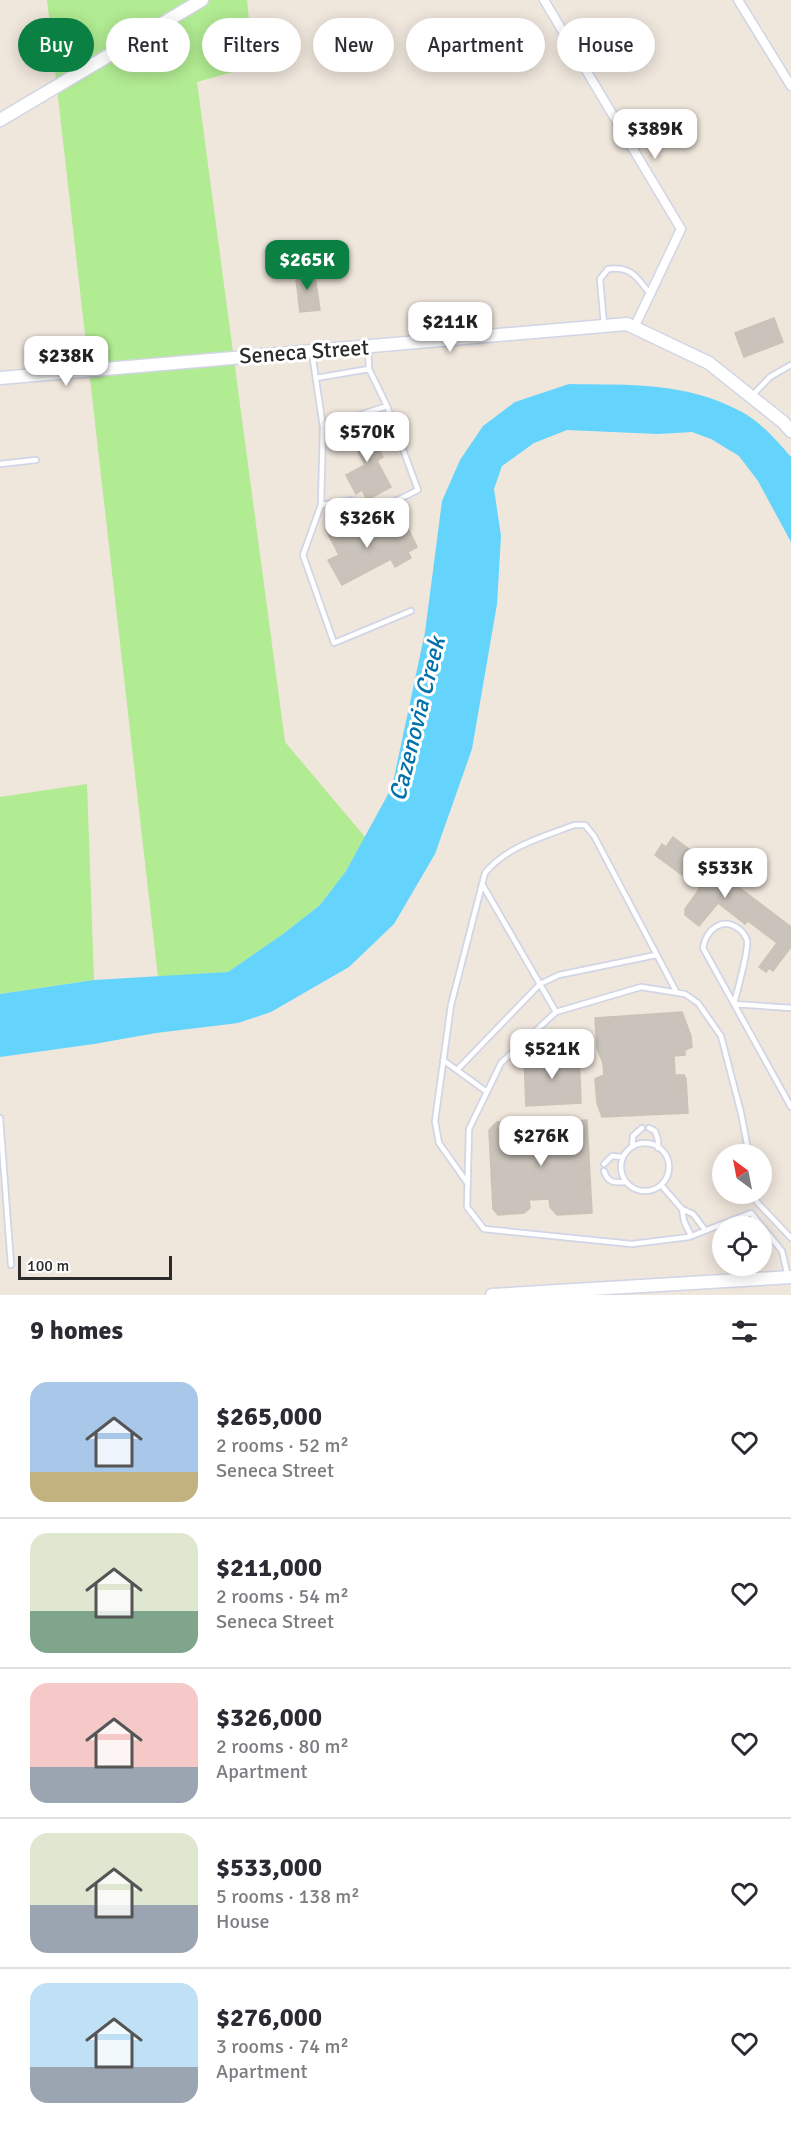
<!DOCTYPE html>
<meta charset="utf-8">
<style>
:root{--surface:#fff;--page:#f2f2f3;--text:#2b2b33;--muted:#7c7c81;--line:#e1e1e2;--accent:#0b8043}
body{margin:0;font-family:Signika,sans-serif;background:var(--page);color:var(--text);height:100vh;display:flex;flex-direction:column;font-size:22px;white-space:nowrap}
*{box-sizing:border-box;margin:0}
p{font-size:20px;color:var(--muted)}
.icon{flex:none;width:33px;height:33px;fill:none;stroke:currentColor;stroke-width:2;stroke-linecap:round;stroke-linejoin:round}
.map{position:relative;height:1295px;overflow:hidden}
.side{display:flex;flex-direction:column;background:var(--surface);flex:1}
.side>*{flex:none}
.hud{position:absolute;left:18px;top:18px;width:756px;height:54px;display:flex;gap:12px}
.needle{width:39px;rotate:328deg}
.fabs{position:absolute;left:712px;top:1144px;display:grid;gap:12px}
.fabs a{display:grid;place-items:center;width:60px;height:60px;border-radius:50%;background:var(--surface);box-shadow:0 3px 15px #0003;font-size:30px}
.scale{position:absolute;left:18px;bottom:15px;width:154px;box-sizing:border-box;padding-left:6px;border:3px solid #2b2b2b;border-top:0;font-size:16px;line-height:21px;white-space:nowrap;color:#2b2b2b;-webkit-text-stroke:4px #fff;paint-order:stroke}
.price{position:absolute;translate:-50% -51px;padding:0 14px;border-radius:12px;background:#fff;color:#222;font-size:20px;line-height:39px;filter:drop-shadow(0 2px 3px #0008)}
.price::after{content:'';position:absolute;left:50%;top:36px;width:18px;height:14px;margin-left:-9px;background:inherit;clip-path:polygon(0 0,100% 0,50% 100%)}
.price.selected{background:var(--accent);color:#fff}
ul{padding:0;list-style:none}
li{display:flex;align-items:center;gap:18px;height:150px;padding:0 30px}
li+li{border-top:2px solid var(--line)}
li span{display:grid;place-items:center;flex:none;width:168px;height:120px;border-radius:18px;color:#555}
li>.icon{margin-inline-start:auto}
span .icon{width:72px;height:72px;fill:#fffc;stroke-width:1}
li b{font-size:26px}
h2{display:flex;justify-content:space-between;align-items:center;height:72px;padding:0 30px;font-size:26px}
.tag{padding:0 21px;border-radius:27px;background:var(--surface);box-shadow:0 3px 15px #0003;font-size:21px;line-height:54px}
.tag.selected{background:var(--accent);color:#fff}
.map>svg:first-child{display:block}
.green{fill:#b1eb92}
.water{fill:#64d4fc}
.building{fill:#cac3bb;stroke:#cac3b5;stroke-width:1.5}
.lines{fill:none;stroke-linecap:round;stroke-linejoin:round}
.lane-casing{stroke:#d1d5e6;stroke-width:8}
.street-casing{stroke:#d1d5e6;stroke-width:11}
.secondary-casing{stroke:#d1d5e6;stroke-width:15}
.lane{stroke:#fff;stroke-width:4.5}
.street{stroke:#fff;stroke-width:8}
.secondary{stroke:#fff;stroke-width:12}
.labels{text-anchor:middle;stroke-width:6;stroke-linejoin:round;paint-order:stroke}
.street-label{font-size:22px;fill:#2b2b2b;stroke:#fff}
.water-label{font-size:24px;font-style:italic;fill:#0071aa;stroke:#fff}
</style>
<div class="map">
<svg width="791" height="1295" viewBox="0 0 791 1295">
<rect width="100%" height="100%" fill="#efe6dc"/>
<path class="green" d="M 47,0 L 247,0 L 254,66 L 197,82 L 285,742 L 365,837 L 346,871 L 320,905 L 283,934 L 228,972 L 158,977 Z
M 87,784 L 94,980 L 0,994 L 0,797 Z"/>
<path class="water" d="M 569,384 C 629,385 686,382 740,411 C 760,421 776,440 791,457 L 791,542 L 758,481 L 739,456 L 711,439 L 692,432 L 658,434 L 567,430 L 534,443 L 502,466 L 494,489 L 501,536 L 497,604 L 472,749 L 435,854 L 394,924 L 349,967 L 271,1012 L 238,1023 L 156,1033 L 94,1044 L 0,1057 L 0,994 L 94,980 L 228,972 L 283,934 L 320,905 L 346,871 L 392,787 L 425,632 L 442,501 L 460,460 L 483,426 L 515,402 Z"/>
<path class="building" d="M 314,269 L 320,310 L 300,312 L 295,271 Z
M 774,318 L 783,342 L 744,357 L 735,333 Z
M 368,420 L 373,428 L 369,430 L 383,457 L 377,461 L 391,487 L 367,500 L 362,490 L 356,494 L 346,475 L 365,465 L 347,431 Z
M 354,516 L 367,542 L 405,522 L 417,547 L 408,552 L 411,558 L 395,567 L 391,559 L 342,585 L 328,560 L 339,555 L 326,530 Z
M 673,837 L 791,927 L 791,947 L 773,971 L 769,968 L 766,972 L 759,967 L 777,943 L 748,921 L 745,924 L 718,903 L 699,926 L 685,915 L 685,909 L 700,888 L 655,855 L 662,844 L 666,847 Z
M 682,1012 L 691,1036 L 692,1047 L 685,1050 L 685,1055 L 674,1056 L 675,1075 L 684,1075 L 686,1079 L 688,1113 L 602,1117 L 597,1103 L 595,1079 L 604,1075 L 603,1063 L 597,1048 L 595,1018 Z
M 579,1053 L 581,1103 L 526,1106 L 524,1056 Z
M 587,1120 L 592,1213 L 557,1215 L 550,1207 L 549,1199 L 529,1200 L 530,1208 L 524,1213 L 498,1215 L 493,1209 L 489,1130 L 497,1122 L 524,1121 L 531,1129 L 551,1128 L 550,1122 Z"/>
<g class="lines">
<defs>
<path id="lane" d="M 604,325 L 600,279 L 608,269 C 631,266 637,277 650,294
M 312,353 L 323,427 L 321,505 L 303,555 L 334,643 L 411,611
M 316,378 L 369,369
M 751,397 L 770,377 L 791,365
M 323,427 L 387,406
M 0,464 L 36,460
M 321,505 L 352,500 L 375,511 L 418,490 L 387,406 L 369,369 L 368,347
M 482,884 L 556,1012
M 734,1004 C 737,991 749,951 747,940 C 745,935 743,932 739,929 C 722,916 706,930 703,948 L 791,1107
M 734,1004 L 791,1008
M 443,1060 L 487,1092
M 457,1070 L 540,984 L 559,975 L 656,955
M 0,1118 L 11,1265
M 649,1128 L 655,1131 L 658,1140 L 658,1148
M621 1167a24 24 0 1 1 48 0a24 24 0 1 1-48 0Z
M 632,1147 L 633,1136 L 642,1128
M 749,1155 L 741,1113 L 721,1036 L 698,1003 L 685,994 L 641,987 L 556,1012 L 501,1063 L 469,1129 L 467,1207 L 484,1229 L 632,1244 L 689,1237 L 751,1213 L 782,1251 L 788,1277
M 604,1164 L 612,1156 L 623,1157
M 604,1171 C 608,1183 614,1183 625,1182
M 468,1184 L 439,1143 L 435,1121 L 451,1005 L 485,873 C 507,846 543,837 574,825 L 585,825 L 594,836 L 677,993
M 661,1185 L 682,1209 L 693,1214 L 705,1230
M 755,1194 L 757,1202 L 791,1238
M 682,1209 L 684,1221 L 691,1236"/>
<path id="street" d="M 544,0 L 681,229 L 634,328
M 738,0 L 791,86"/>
<path id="secondary" d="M 0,120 L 202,0
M 0,378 L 627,324 L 709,363 L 783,422 L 791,431
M 492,1295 L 791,1277"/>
</defs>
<use href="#lane" class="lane-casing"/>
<use href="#street" class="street-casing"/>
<use href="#secondary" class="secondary-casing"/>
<use href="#lane" class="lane"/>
<use href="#street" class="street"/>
<use href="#secondary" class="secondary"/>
</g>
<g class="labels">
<g class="street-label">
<text transform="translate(304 351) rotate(-4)" y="8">Seneca Street</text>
</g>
<g class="water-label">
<text transform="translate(417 719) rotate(-76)" y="8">Cazenovia Creek</text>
</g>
</g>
</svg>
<div class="fabs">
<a><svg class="needle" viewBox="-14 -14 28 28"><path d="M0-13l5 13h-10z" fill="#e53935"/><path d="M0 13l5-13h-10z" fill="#7c7c81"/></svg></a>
<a><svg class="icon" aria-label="locate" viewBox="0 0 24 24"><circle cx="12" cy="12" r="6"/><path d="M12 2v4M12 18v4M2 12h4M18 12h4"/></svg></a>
</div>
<div class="scale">100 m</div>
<b class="price" style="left:655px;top:160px">$389K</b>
<b class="price selected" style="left:307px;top:291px">$265K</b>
<b class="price" style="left:450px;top:353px">$211K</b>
<b class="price" style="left:66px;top:387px">$238K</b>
<b class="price" style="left:367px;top:463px">$570K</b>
<b class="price" style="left:367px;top:549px">$326K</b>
<b class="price" style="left:725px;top:899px">$533K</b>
<b class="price" style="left:552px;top:1080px">$521K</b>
<b class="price" style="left:541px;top:1167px">$276K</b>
<div class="hud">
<a class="tag selected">Buy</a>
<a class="tag">Rent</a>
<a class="tag">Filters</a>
<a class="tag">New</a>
<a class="tag">Apartment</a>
<a class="tag">House</a>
</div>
</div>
<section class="side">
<h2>9 homes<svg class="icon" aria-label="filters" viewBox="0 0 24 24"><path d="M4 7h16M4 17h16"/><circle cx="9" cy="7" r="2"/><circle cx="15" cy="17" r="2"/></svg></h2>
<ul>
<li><span style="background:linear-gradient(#a9c7e8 75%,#c2b280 0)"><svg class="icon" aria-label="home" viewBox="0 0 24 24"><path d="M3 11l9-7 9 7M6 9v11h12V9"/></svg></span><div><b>$265,000</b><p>2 rooms · 52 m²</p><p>Seneca Street</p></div><svg class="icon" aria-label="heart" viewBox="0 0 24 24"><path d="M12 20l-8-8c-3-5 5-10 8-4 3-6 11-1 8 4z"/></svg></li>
<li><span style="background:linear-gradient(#dfe7d0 65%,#7fa58c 0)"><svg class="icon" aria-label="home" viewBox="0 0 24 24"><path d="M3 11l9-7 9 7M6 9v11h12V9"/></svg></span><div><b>$211,000</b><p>2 rooms · 54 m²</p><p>Seneca Street</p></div><svg class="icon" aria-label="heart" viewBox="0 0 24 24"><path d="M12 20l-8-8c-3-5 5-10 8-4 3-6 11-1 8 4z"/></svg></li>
<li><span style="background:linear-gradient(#f6c9c9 70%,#9aa5b1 0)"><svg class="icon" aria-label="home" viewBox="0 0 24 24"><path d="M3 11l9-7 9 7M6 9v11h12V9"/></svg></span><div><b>$326,000</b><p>2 rooms · 80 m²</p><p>Apartment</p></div><svg class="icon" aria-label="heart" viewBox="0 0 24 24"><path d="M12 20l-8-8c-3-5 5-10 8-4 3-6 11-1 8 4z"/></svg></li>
<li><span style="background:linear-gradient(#dfe7d0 60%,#9aa5b1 0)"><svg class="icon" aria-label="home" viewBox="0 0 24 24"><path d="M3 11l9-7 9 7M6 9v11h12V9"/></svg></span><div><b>$533,000</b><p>5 rooms · 138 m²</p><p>House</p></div><svg class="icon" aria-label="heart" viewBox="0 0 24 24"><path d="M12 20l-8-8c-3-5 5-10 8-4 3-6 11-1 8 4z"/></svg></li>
<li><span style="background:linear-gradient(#bfe0f5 70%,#9aa5b1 0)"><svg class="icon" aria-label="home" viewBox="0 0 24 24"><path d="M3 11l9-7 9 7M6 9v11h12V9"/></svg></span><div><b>$276,000</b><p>3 rooms · 74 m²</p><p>Apartment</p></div><svg class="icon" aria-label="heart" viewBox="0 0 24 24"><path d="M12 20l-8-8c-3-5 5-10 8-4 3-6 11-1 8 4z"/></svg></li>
</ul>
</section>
